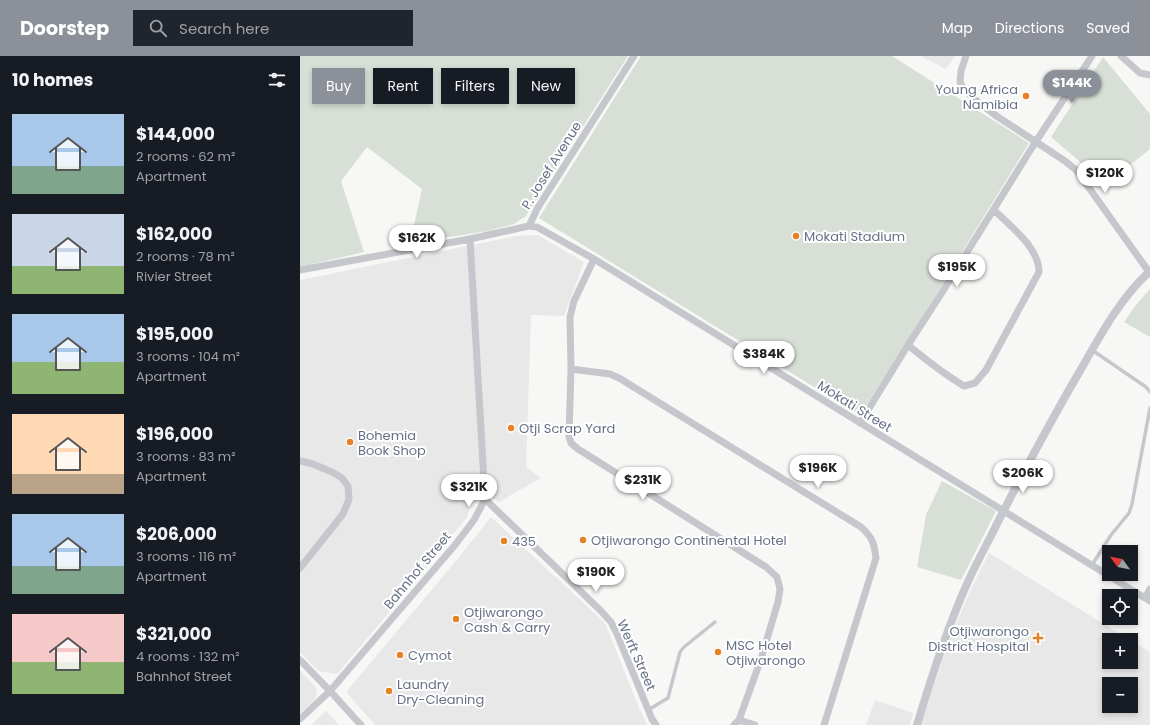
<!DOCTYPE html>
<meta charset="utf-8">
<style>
:root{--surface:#171b24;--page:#20242c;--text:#f1f3f6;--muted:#9ea1a6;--accent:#8c9099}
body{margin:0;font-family:Poppins,sans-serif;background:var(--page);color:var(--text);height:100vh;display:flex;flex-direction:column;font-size:15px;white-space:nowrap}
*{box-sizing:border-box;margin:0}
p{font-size:13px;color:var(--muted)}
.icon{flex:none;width:22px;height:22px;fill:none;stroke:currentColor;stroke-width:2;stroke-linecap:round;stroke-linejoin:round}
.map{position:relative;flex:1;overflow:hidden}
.sheet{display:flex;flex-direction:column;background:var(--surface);width:300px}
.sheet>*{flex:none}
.banner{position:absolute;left:12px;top:12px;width:380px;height:36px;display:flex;gap:8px}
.needle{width:26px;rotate:302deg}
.controls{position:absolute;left:802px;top:489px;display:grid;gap:8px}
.controls a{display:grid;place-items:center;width:36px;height:36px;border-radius:0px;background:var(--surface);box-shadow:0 2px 6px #0003;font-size:20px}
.price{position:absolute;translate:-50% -34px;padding:0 9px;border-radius:14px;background:#fff;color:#222;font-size:13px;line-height:26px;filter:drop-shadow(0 1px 2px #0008)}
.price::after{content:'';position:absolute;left:50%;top:24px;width:12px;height:9px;margin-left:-6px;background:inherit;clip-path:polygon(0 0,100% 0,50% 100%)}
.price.selected{background:var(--accent);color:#fff}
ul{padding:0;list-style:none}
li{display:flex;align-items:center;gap:12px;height:100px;padding:0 12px}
li span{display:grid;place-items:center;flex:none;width:112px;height:80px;border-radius:0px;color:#555}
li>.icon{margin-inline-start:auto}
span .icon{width:48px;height:48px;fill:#fffc;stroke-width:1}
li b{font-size:17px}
h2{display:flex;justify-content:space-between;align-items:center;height:48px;padding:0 12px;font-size:17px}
.pill{padding:0 14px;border-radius:0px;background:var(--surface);box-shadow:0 2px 6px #0003;font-size:14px;line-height:36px}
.pill.selected{background:var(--accent);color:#fff}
header{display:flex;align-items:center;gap:24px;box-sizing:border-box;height:56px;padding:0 20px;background:var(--accent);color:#fff}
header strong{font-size:19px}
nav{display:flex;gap:22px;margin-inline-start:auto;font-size:14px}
.search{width:280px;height:36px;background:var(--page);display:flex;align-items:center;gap:10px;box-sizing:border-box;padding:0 14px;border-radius:0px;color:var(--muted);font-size:15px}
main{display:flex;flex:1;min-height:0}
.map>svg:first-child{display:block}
.built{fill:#e8e8e8;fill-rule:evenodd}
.green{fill:#d7dfd6}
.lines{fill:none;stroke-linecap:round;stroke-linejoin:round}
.service{stroke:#c5c7cc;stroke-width:3.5}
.minor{stroke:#c5c7cc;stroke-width:7}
.tertiary{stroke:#c5c7cc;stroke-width:8}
.poi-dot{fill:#e78125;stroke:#fff;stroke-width:1.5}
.labels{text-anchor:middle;stroke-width:4;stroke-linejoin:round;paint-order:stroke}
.poi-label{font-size:13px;fill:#667086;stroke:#fff;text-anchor:start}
.street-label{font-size:13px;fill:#667086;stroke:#fff}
</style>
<header>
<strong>Doorstep</strong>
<div class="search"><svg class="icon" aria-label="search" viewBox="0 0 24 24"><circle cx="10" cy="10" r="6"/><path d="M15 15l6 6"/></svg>Search here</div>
<nav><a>Map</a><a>Directions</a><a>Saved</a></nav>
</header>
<main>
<section class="sheet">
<h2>10 homes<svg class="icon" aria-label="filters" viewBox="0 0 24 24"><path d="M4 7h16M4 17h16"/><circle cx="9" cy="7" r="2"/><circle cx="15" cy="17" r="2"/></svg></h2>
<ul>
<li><span style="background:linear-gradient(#a9c7e8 65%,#7fa58c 0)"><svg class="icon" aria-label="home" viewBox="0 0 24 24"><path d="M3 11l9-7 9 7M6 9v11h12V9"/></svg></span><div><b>$144,000</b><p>2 rooms · 62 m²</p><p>Apartment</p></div></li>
<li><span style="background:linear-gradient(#c9d6e8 65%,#8fb573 0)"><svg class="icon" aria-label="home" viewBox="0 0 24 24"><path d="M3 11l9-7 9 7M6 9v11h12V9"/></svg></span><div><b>$162,000</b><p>2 rooms · 78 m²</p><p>Rivier Street</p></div></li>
<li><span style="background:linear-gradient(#a9c7e8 60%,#8fb573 0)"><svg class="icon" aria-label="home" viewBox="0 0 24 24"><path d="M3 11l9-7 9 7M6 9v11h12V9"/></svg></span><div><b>$195,000</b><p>3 rooms · 104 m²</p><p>Apartment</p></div></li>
<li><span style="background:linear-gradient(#ffd9b3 75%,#b9a48a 0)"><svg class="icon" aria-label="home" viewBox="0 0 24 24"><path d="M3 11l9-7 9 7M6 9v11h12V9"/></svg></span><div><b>$196,000</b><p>3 rooms · 83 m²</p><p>Apartment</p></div></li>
<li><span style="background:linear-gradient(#a9c7e8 65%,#7fa58c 0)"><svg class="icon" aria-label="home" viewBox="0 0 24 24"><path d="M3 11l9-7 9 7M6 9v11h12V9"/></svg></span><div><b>$206,000</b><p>3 rooms · 116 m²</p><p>Apartment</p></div></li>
<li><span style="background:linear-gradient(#f6c9c9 60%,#8fb573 0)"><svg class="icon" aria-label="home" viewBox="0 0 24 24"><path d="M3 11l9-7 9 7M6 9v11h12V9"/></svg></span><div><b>$321,000</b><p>4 rooms · 132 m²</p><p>Bahnhof Street</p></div></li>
</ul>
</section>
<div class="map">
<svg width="850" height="669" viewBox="0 0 850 669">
<rect width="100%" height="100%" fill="#f7f8f5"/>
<path class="built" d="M 621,0 L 655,0 L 646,13 Z
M 238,179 L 284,206 L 264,260 L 231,259 L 226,411 L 241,422 L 199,446 L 176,431 L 167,461 L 104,539 L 37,618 L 18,615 L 0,596 L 0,224 L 216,180 Z
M 191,461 L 305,567 L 336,645 L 347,669 L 75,669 L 46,636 L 155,506 Z
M 689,497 L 830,584 L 809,584 L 809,606 L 831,606 L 831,584 L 850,596 L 850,669 L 621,669 L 625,655 L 651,579 L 672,531 ZM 809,628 L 831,628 L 831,650 L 809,650 Z
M 0,614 L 17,632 L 16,642 L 0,657 Z
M 575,644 L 613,657 L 610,669 L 566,669 Z
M 26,655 L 39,669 L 11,669 Z"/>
<path class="green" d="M 0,0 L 328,0 L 226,160 L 214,168 L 188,175 L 110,187 L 122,133 L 67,91 L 41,125 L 64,196 L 0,211 Z
M 341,0 L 592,0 L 729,87 L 637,237 L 564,353 L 555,356 L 239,162 Z
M 803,1 L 850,58 L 850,93 L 801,132 L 778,104 L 751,81 Z
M 850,233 L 850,281 L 824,266 L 835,250 Z
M 642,425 L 696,455 L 661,524 L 617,511 L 626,459 Z"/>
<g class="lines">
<path class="service" d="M 792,294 L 846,331 L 850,336
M 792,509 L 811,479 L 829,457 L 832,448 L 850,352
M 348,654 L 368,642 L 380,596 L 384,591 L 415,566"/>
<path class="minor" d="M 666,0 L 661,15 L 660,26 L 664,33 L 673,42 L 695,59 L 765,105 L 776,114 L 787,129 L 849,216
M 821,0 L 840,17 L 850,19
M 229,170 L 237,153 L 334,0
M 294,203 L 274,245 L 270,261 L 271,313 L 269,380 L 271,387 L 278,393 L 466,511 L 477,521 L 480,533 L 478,546 L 461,603 L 439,664 L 434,669
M 0,214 L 170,183 L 229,170 L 237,171 L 294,203 L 850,545
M 608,289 C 626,304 644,318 664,330 L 675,327 L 686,314 L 739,216 C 739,191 710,170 694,154
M 271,313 L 310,318 L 319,322 L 561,471 C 573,482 574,487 576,502 L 524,669
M 560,367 L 608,289 L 641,238 L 733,90 L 792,0
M 0,405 L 13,408 L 32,416 L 42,422 L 48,430 L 49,443 L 43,458 L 0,512
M 185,443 L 300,554 L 311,566 L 317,578 L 352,663 L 356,669
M 845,542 L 850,533
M 0,604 L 30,635 L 61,669
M 0,663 L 30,635 L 155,489 L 174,464 L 185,443 L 170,183
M 439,664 L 455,669"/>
<path class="tertiary" d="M 617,669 C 631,622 646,575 666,530 C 674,512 683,495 692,478 C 716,429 743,380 770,332 C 794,292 815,247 850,215"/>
</g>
<g class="poi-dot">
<circle cx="726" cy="40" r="4"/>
<circle cx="496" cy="180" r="4"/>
<circle cx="211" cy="372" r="4"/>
<circle cx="50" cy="386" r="4"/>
<circle cx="283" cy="484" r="4"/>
<circle cx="204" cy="485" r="4"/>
<circle cx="156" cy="563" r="4"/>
<path d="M736 576h4v4h4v4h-4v4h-4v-4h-4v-4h4z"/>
<circle cx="418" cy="596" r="4"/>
<circle cx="100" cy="599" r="4"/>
<circle cx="89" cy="635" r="4"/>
</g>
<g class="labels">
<g class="poi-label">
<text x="718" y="38" text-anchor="end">Young Africa<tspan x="718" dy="15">Namibia</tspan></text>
<text x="504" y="185">Mokati Stadium</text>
<text x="219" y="377">Otji Scrap Yard</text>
<text x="58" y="384">Bohemia<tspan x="58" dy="15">Book Shop</tspan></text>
<text x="291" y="489">Otjiwarongo Continental Hotel</text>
<text x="212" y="490">435</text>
<text x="164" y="561">Otjiwarongo<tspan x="164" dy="15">Cash &amp; Carry</tspan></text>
<text x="729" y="580" text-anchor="end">Otjiwarongo<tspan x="729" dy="15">District Hospital</tspan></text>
<text x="426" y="594">MSC Hotel<tspan x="426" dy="15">Otjiwarongo</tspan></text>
<text x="108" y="604">Cymot</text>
<text x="97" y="633">Laundry<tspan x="97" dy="15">Dry-Cleaning</tspan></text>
</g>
<g class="street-label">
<text transform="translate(251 109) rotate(-58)" y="5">P. Josef Avenue</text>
<text transform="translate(555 350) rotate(32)" y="5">Mokati Street</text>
<text transform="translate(117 514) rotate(-50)" y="5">Bahnhof Street</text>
<text transform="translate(337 599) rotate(66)" y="5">Werft Street</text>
</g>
</g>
</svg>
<div class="controls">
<a><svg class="needle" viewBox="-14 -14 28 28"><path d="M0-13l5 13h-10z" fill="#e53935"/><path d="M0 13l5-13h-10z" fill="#9ea1a6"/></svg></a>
<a><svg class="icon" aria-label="locate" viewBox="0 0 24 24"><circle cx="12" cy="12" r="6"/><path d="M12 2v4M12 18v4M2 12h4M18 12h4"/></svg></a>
<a>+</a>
<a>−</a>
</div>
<b class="price selected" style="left:772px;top:48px">$144K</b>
<b class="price" style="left:805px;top:138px">$120K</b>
<b class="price" style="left:117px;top:203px">$162K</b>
<b class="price" style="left:657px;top:232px">$195K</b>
<b class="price" style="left:464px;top:319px">$384K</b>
<b class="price" style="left:518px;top:433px">$196K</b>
<b class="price" style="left:723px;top:438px">$206K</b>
<b class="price" style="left:343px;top:445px">$231K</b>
<b class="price" style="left:169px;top:452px">$321K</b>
<b class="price" style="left:296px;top:537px">$190K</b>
<div class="banner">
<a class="pill selected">Buy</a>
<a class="pill">Rent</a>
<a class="pill">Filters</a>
<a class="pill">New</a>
</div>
</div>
</main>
